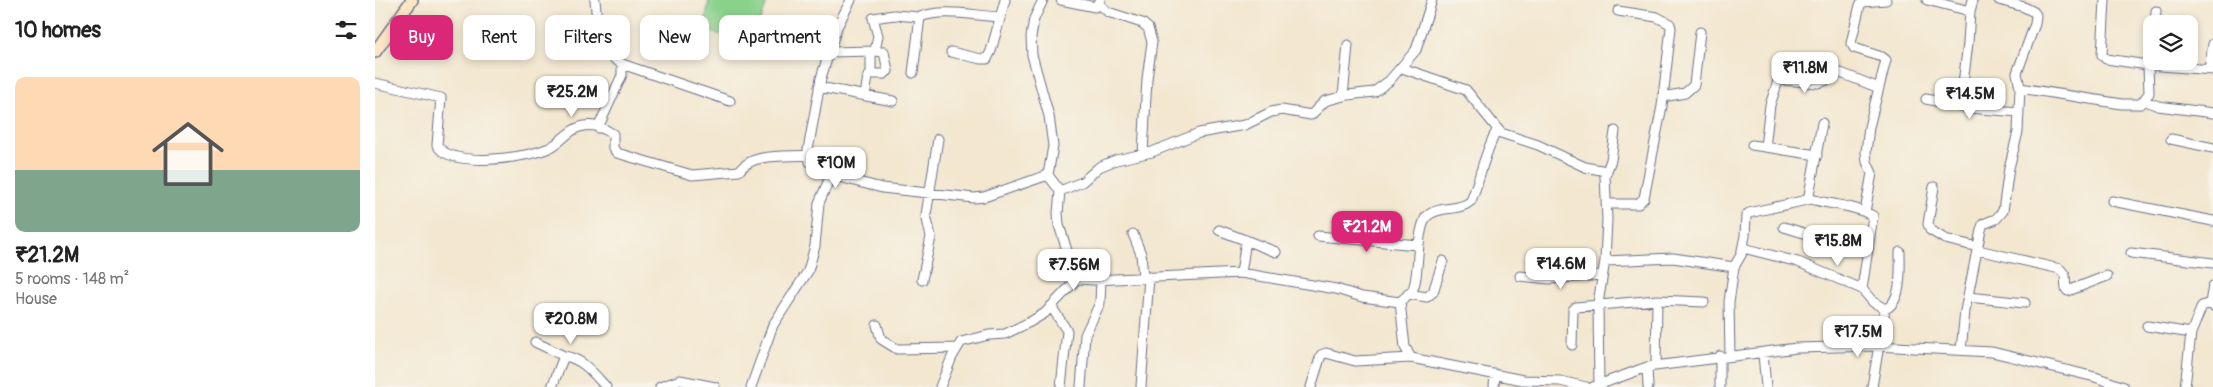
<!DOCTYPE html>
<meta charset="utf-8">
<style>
:root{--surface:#fff;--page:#f2f2f2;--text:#222;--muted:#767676;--line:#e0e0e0;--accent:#db2777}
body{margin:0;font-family:Pangolin,sans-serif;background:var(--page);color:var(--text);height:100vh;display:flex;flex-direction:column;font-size:19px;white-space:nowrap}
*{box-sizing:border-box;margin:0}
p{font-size:16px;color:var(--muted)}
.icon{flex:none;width:28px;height:28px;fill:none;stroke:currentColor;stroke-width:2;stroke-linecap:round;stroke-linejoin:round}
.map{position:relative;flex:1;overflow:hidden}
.sheet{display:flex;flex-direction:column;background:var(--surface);width:375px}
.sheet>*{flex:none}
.hud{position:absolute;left:15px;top:15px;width:475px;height:45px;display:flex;gap:10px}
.controls{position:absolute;left:1768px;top:15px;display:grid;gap:10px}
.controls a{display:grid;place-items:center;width:55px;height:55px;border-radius:10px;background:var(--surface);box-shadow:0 2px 8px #0003;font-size:25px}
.price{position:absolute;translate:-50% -42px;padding:0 11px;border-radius:10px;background:#fff;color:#222;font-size:16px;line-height:32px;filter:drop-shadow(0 1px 2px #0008)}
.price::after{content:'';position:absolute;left:50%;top:30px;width:15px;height:11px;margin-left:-8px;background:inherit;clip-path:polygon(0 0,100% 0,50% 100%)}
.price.active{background:var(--accent);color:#fff}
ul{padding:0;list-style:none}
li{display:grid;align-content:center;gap:10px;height:265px;padding:0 15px}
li+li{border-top:1px solid var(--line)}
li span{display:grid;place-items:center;height:155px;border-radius:10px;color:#555}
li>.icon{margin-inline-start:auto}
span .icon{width:90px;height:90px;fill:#fffc;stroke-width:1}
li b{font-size:21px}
h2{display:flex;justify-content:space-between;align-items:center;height:60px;padding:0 15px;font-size:21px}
.pill{padding:0 18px;border-radius:10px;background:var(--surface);box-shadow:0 2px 8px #0003;font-size:18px;line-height:45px}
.pill.active{background:var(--accent);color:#fff}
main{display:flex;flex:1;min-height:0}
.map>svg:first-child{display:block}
.green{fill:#8ad18c;stroke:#528075}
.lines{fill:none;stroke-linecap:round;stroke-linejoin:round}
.street-casing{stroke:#676f86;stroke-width:11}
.secondary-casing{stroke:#676f86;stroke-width:14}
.street{stroke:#fff;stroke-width:9}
.secondary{stroke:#fde5c5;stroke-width:11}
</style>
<main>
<section class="sheet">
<h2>10 homes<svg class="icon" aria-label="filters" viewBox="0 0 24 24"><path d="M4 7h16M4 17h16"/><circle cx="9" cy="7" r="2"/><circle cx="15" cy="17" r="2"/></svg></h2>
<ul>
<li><span style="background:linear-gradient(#ffd9b3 60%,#7fa58c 0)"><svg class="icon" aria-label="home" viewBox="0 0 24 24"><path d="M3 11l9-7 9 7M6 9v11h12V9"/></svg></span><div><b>₹21.2M</b><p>5 rooms · 148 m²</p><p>House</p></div></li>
</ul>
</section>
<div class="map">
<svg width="1838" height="387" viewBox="0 0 1838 387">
<rect width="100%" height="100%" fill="#f7f3e8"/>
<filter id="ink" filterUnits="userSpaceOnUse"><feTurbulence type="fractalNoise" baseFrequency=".02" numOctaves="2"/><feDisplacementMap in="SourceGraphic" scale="10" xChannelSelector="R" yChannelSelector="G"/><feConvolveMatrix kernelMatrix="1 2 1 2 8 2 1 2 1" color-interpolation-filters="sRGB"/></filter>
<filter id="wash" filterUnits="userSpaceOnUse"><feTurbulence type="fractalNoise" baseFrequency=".0096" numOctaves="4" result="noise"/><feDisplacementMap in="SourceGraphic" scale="20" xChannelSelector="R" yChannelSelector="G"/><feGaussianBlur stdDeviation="1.12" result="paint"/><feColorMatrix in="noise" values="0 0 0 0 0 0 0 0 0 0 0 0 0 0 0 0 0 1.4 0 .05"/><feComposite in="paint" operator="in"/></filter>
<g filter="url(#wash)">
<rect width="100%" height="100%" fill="#f3e7d0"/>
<path class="green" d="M 334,0 L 393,0 L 382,29 L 375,39 L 354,37 L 329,30 Z"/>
</g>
<g filter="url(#ink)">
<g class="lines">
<defs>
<path id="street" d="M 220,0 L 224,43 L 229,52 L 247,64 L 247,75 L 223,128
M 476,0 L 462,27 L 446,78 L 433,150 L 435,162 L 456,175 L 507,188 L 599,198 L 609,197 L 673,175
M 668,0 L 659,19 L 656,37 L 657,55 L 674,116 L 678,146 L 673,175 L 685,191
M 686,0 L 720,7 L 725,0
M 1057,0 L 1041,50 L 1014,81 L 999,92 L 973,95 L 950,101 L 936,115 L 907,110 L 896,112 L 870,125 L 824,133 L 777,152 L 741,160 L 724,167 L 707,182 L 685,191 L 683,214 L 684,225 L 700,276 L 702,279 L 719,280 L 866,273 L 961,289 L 987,297 L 1025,302 L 1030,347 L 1036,358 L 1148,380 L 1185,381 L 1211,387
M 1552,0 L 1595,11
M 1730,0 L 1727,55 L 1731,59 L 1773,65 L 1838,70
M 723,3 L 733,12 L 767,23 L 773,28 L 777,42 L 772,79 L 768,153
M 1780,24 L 1781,11
M 454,52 L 500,51 L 503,36 L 498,18 L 519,15 L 545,17
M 496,52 L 496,74 L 509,74 L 513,71 L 509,52 L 500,51
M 576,52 L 606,59 L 612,59 L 616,51 L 630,0
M 247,64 L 355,101
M 1027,68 L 1091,90 L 1126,133 L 1163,145 L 1210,167 L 1231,171
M 1834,69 L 1838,44
M 538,73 L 545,17 C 568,8 601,16 625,17
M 0,83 L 66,98 L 62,145 C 75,169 152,158 174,148 C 186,143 193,130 205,127 C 216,123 229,128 238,134 L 238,148 L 242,153 L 317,175 L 364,171 C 378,152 412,157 434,155
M 1588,84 L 1593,43 L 1595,11 L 1598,0
M 444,87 L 518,101
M 1645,88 L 1747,104 L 1766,104 L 1774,93 L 1773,65
M 490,96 L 493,76 L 496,74
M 968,96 L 973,45
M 1288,97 L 1310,93 L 1319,85 L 1325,32
M 1551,99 L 1593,108 L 1644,112
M 1771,101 L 1783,106 L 1838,113
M 1447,123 L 1434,195 L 1436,199 C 1456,205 1479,205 1498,216 L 1487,289
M 1796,139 L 1838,148
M 1377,145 L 1442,155
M 1390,147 L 1395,105 L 1403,81 L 1408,80 L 1443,83 L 1450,81 L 1457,74 L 1466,73 L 1504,88
M 1559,187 L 1553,224 L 1555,230 L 1570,239 L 1603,247
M 1737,201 L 1838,221
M 1231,204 L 1263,204 L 1269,198 L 1287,106 L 1296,28 L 1295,24 L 1282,17 L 1243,11
M 1490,212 L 1497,173 L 1492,162 L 1491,152 L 1494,127 L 1511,60 L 1507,57 L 1479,48 L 1476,43 L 1485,5 L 1488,2 L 1511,0
M 1409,227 L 1452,240 L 1493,249
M 844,230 L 901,252
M 758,234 L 766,254 L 768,277
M 943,236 L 1043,245
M 1368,248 L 1423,262 L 1487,289 L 1498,302 L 1510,309 C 1528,302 1525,268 1525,252
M 1603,250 L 1685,269 L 1690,275 L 1691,289 L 1693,291 L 1732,276
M 1756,253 L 1838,263
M 1230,261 L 1298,258 L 1359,267
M 866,273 L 871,240
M 1145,276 L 1174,279 L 1227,275
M 547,280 L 556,237 L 551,215 L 563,139
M 1033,294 L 1052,297 L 1058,292 L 1068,261
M 1593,297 L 1650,303
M 1025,302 C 1028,298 1034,295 1037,291 C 1045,278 1040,237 1051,217 C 1063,205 1084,212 1096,201 C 1106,176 1109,153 1122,130
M 676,306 L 692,331 L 686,387
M 1838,306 L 1835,303 L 1838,286
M 502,325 L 506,339 L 522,349 L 582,348
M 1772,326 L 1816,333
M 160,342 L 189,356
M 1197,345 L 1198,310 L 1201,307 L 1282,300 L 1329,302
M 1586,350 L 1590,311 L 1606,230 L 1608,224 L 1621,219 L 1628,211 L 1634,168 L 1643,132 L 1645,88 L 1642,73 L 1660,24 L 1661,15 L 1659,12 L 1649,7 L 1624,0
M 1388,354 L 1391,387
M 1355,356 L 1354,302 L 1359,267 L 1366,255 L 1370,236 L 1371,216 L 1374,213 L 1436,199
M 1281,365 L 1282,300
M 1272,367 L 1273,387
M 1224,386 L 1223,303 L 1230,261 L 1232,219 L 1230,176 L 1236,160 L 1240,131
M 177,387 L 189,356 C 208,359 218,373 231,387
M 285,387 L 305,380 L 340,387
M 376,387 L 398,325 L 433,271 L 440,246 L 444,203 L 456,175
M 565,387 L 577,357 L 586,342 L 614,335 L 630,334 L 655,322 L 670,313 L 702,279
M 706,387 L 710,335 L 725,303 L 726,280
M 766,387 L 774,277
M 936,387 L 946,355 L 951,353 L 980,361 L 1036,358
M 1119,387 L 1120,374
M 1218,387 L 1272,367 L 1422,348 L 1502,346 L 1617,352 L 1720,377 L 1749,387
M 1345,387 L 1345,356
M 1497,387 L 1510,309
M 1810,387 L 1816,333 L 1827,306 L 1835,303"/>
<path id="secondary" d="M 0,52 L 37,0"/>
</defs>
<use href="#street" class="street-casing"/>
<use href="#secondary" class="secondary-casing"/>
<use href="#street" class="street"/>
<use href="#secondary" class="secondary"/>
</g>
</g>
</svg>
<div class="controls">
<a><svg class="icon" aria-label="layers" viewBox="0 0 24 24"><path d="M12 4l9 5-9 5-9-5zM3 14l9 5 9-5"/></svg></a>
</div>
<b class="price" style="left:1430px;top:94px">₹11.8M</b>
<b class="price" style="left:197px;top:118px">₹25.2M</b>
<b class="price" style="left:1595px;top:120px">₹14.5M</b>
<b class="price" style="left:461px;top:189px">₹10M</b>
<b class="price active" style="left:992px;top:253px">₹21.2M</b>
<b class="price" style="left:1463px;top:267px">₹15.8M</b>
<b class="price" style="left:1186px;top:290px">₹14.6M</b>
<b class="price" style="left:699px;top:291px">₹7.56M</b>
<b class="price" style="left:196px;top:345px">₹20.8M</b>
<b class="price" style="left:1483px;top:358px">₹17.5M</b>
<div class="hud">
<a class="pill active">Buy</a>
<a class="pill">Rent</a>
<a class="pill">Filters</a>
<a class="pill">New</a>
<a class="pill">Apartment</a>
</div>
</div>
</main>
